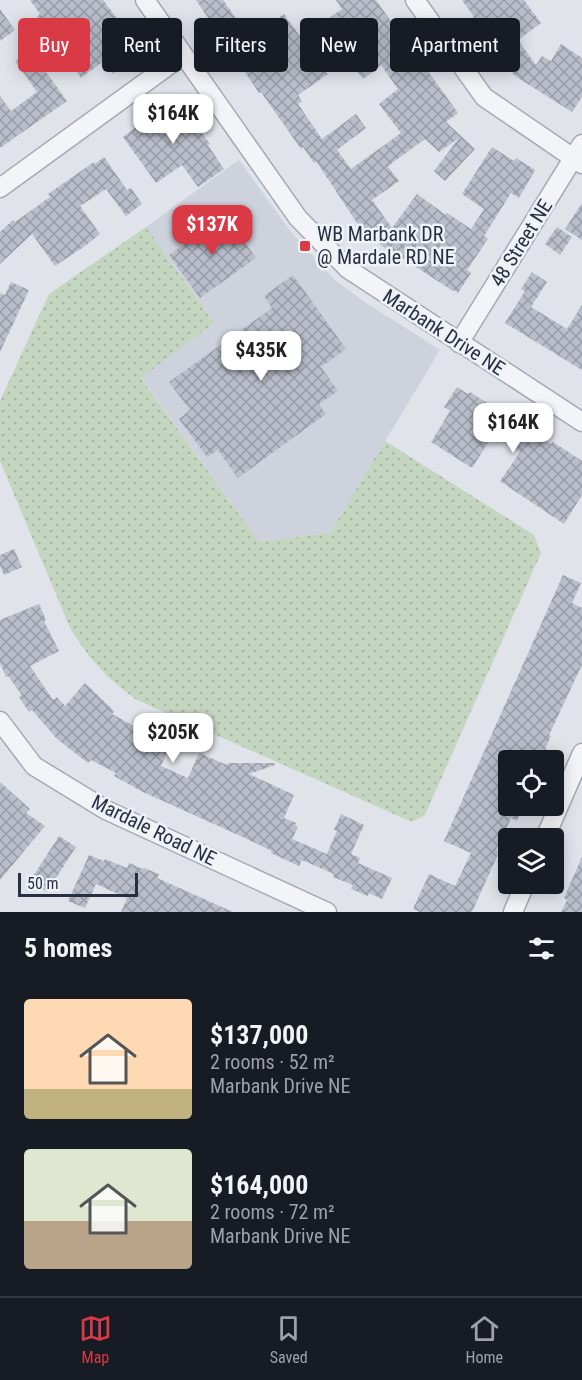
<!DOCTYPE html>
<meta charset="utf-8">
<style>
:root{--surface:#171b24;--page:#20242c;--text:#f1f3f6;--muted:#9ea1a6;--line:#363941;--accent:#d93a46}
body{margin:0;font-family:"Roboto Condensed",sans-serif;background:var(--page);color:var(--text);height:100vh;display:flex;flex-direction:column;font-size:22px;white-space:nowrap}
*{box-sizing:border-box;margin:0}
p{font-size:20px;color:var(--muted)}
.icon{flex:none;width:33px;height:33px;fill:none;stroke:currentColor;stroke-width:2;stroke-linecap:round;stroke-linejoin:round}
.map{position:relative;height:912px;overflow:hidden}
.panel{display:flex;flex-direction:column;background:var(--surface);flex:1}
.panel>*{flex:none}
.banner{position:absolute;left:18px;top:18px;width:546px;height:54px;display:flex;gap:12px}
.buttons{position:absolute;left:498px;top:750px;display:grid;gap:12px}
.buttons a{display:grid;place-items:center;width:66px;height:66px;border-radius:6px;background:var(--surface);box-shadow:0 3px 15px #0003;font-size:30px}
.scale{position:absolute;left:18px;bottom:15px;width:120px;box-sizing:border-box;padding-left:6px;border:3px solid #272f43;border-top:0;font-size:16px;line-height:21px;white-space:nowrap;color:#272f43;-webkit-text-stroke:4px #eff2f7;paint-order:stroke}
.price{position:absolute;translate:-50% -51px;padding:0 14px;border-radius:12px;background:#fff;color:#222;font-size:20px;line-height:39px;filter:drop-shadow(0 2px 3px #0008)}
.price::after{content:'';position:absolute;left:50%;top:36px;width:18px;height:14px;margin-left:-9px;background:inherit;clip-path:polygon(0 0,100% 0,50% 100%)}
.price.current{background:var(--accent);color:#fff}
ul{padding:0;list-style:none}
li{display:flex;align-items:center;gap:18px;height:150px;padding:0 24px}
li span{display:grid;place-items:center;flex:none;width:168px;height:120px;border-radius:6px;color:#555}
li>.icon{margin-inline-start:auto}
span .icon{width:72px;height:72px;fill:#fffc;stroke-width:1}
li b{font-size:26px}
h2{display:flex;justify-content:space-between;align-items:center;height:72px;padding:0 24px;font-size:26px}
.pill{padding:0 21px;border-radius:6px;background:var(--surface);box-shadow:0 3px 15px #0003;font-size:21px;line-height:54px}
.pill.current{background:var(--accent);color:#fff}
.menu{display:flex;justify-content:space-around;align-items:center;height:84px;border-top:2px solid var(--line);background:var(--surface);font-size:16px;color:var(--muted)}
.menu a{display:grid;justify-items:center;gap:3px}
.menu .current{color:var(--accent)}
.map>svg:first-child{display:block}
.built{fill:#cdd2dc}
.park{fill:url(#park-dots)}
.building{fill:url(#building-cross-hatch);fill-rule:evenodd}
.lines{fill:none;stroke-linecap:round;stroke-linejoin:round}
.minor-casing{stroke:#a5a9b5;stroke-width:21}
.minor{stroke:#f3f4f8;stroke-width:18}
.poi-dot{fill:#d93a46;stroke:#eff2f7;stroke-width:2}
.labels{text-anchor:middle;stroke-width:5;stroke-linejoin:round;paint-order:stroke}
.poi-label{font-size:20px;fill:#272f43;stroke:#eff2f7;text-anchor:start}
.street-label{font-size:20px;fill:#272f43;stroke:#eff2f7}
</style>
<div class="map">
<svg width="582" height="912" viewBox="0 0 582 912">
<defs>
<pattern id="park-dots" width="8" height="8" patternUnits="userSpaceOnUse" patternTransform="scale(1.5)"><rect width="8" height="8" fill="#c4d5c0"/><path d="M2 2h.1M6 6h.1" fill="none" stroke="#a8b7a6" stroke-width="1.8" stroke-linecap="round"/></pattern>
<pattern id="building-cross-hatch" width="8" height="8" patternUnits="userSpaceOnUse" patternTransform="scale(1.5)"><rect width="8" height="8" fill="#b9beca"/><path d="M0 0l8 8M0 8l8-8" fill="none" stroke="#969ba6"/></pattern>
</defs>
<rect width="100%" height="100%" fill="#e0e3ea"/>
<path class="built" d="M 239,160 L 291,232 L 335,280 L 366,303 L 440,350 L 330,533 L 259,542 L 141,377 L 214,323 L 146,227 Z"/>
<path class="park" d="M 146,227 L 214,323 L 141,378 L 259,542 L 330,533 L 385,441 L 534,535 L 541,553 L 425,815 L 412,822 L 135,699 L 108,677 L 89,656 L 71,630 L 0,461 L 0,401 L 49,294 Z"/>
<path class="building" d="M 30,0 L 103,0 L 121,24 L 119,25 L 140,53 L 113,74 L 104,61 L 81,78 L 37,17 L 40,14 Z
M 196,0 L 223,0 L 242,27 L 249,22 L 256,33 L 284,14 L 315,57 L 335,43 L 321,24 L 342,9 L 336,0 L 376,0 L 395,27 L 392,29 L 405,48 L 403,49 L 417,69 L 423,64 L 458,113 L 446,122 L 475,149 L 445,181 L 434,171 L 459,138 L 439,152 L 425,139 L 392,163 L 388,167 L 399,181 L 372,200 L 392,228 L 417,194 L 446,215 L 447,213 L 471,229 L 484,209 L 462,194 L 492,147 L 514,161 L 516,158 L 535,170 L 519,198 L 511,193 L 484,236 L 488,239 L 467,270 L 471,273 L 458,293 L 454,290 L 453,291 L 396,254 L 395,256 L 361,229 L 316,161 L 314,163 L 303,147 L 301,149 L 261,92 L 259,93 ZM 347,57 L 363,79 L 381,65 L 398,89 L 379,104 L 401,133 L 351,169 L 337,150 L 366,128 L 356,114 L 322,139 L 298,104 L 302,101 L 298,95 L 328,74 L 326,72 Z
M 462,0 L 524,0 L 541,23 L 518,40 L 536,65 L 542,56 L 551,61 L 561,44 L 582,58 L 582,97 L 572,112 L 515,76 L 504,61 L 501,63 L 470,19 L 474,17 Z
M 0,9 L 15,30 L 0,41 Z
M 30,50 L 67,101 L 0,148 L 0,96 L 11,111 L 37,92 L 15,61 Z
M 176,98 L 210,144 L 208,145 L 224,169 L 198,187 L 182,165 L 156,183 L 123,137 L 149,117 L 147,115 L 161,104 L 163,107 Z
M 104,157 L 127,190 L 131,188 L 142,204 L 126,216 L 106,189 L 80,206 L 100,234 L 85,246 L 55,266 L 32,234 L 0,264 L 0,232 L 13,220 L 15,222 L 50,197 L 48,194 L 94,162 L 95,164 Z
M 582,203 L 582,240 L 565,229 Z
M 225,215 L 256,258 L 200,298 L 169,255 Z
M 557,227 L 572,237 L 560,255 L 545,244 Z
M 532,272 L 547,282 L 531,307 L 567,329 L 582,305 L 582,370 L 505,323 L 525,291 L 521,289 Z
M 293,275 L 346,349 L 321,367 L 338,391 L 319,404 L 326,414 L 238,478 L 218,450 L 207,457 L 179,419 L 190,410 L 169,382 L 272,308 L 264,296 Z
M 11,282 L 29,290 L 0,352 L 0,293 L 5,295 Z
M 457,387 L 468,394 L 470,392 L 551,444 L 553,442 L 582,461 L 582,495 L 564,524 L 500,481 L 520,452 L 493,435 L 472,468 L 431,442 L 450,411 L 444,407 Z
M 14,549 L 22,567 L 4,575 L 0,566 L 0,555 Z
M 563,575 L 581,583 L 572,603 L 582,608 L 582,665 L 549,735 L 551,736 L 545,749 L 548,750 L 543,760 L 508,760 L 508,806 L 523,806 L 517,821 L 511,818 L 496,850 L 499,852 L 472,912 L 420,912 L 413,909 L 429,874 L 455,886 L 471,853 L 444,841 Z
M 39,604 L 46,620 L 44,621 L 59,651 L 30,666 L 53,700 L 57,697 L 65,706 L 85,683 L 114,711 L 112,714 L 152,736 L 154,733 L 172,741 L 161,766 L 188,778 L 199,753 L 227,765 L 228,763 L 275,763 L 275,765 L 249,774 L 294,795 L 284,818 L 296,823 L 295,825 L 298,827 L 292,839 L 327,854 L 337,831 L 334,830 L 341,814 L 364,825 L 351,854 L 360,858 L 358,863 L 392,878 L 382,899 L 369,893 L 368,896 L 351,889 L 353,885 L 333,877 L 334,874 L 302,860 L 299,866 L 271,853 L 272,851 L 245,838 L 143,792 L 114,776 L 116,773 L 91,760 L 88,763 L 57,739 L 32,710 L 29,712 L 19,697 L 22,695 L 8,676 L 6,677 L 0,663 L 0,620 Z
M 0,782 L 30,809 L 26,813 L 45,826 L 0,880 Z
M 59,836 L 76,847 L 47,892 L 30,881 Z
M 89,855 L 104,861 L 105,859 L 127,868 L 129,863 L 143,869 L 144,868 L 159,874 L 157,878 L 233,912 L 121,912 L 127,898 L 96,884 L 85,908 L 68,901 Z
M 582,857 L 582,912 L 561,912 L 567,900 L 564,898 Z"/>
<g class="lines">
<defs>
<path id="minor" d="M 145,0 L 298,218 L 348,269 L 582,422
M 415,0 L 484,97 L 582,164
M 0,188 L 183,55
M 459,343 L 582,144
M 0,721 L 34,766 L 106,810 L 327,912
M 545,838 L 582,753
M 513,912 L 525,884"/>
</defs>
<use href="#minor" class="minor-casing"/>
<use href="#minor" class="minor"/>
</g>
<rect class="poi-dot" x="299" y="240" width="12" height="12" rx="3"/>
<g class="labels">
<g class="poi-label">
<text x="317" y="241">WB Marbank DR<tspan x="317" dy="23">@ Mardale RD NE</tspan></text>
</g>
<g class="street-label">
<text transform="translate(521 243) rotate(-58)" y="7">48 Street NE</text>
<text transform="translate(444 332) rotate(33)" y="7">Marbank Drive NE</text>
<text transform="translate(154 830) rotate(26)" y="7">Mardale Road NE</text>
</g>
</g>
</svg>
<div class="buttons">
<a><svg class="icon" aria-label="locate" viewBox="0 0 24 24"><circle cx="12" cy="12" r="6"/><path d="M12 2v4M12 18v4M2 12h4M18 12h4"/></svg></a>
<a><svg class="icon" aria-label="layers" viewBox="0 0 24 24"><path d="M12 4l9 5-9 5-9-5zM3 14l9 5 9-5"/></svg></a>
</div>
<div class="scale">50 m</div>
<b class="price" style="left:173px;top:145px">$164K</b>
<b class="price current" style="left:212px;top:256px">$137K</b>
<b class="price" style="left:261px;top:382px">$435K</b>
<b class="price" style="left:513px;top:454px">$164K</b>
<b class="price" style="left:173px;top:764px">$205K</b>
<div class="banner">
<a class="pill current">Buy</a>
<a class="pill">Rent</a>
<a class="pill">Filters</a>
<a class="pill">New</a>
<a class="pill">Apartment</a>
</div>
</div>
<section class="panel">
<h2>5 homes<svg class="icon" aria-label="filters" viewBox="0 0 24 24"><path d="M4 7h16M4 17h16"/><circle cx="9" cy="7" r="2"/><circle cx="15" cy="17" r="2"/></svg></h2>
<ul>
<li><span style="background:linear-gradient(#ffd9b3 75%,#c2b280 0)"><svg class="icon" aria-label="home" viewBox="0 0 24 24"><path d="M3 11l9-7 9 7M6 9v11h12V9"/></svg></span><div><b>$137,000</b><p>2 rooms · 52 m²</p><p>Marbank Drive NE</p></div></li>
<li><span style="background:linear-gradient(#dfe7d0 60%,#b9a48a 0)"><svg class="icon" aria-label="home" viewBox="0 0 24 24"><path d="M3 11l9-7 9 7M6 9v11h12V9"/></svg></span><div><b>$164,000</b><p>2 rooms · 72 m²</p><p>Marbank Drive NE</p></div></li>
</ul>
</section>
<nav class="menu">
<a class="current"><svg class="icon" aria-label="map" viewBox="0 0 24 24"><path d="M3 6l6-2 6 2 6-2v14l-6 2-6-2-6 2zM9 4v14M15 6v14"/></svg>Map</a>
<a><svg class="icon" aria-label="saved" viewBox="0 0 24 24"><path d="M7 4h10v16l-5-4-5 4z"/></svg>Saved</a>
<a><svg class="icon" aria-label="home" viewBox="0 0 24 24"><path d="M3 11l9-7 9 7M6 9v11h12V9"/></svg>Home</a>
</nav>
